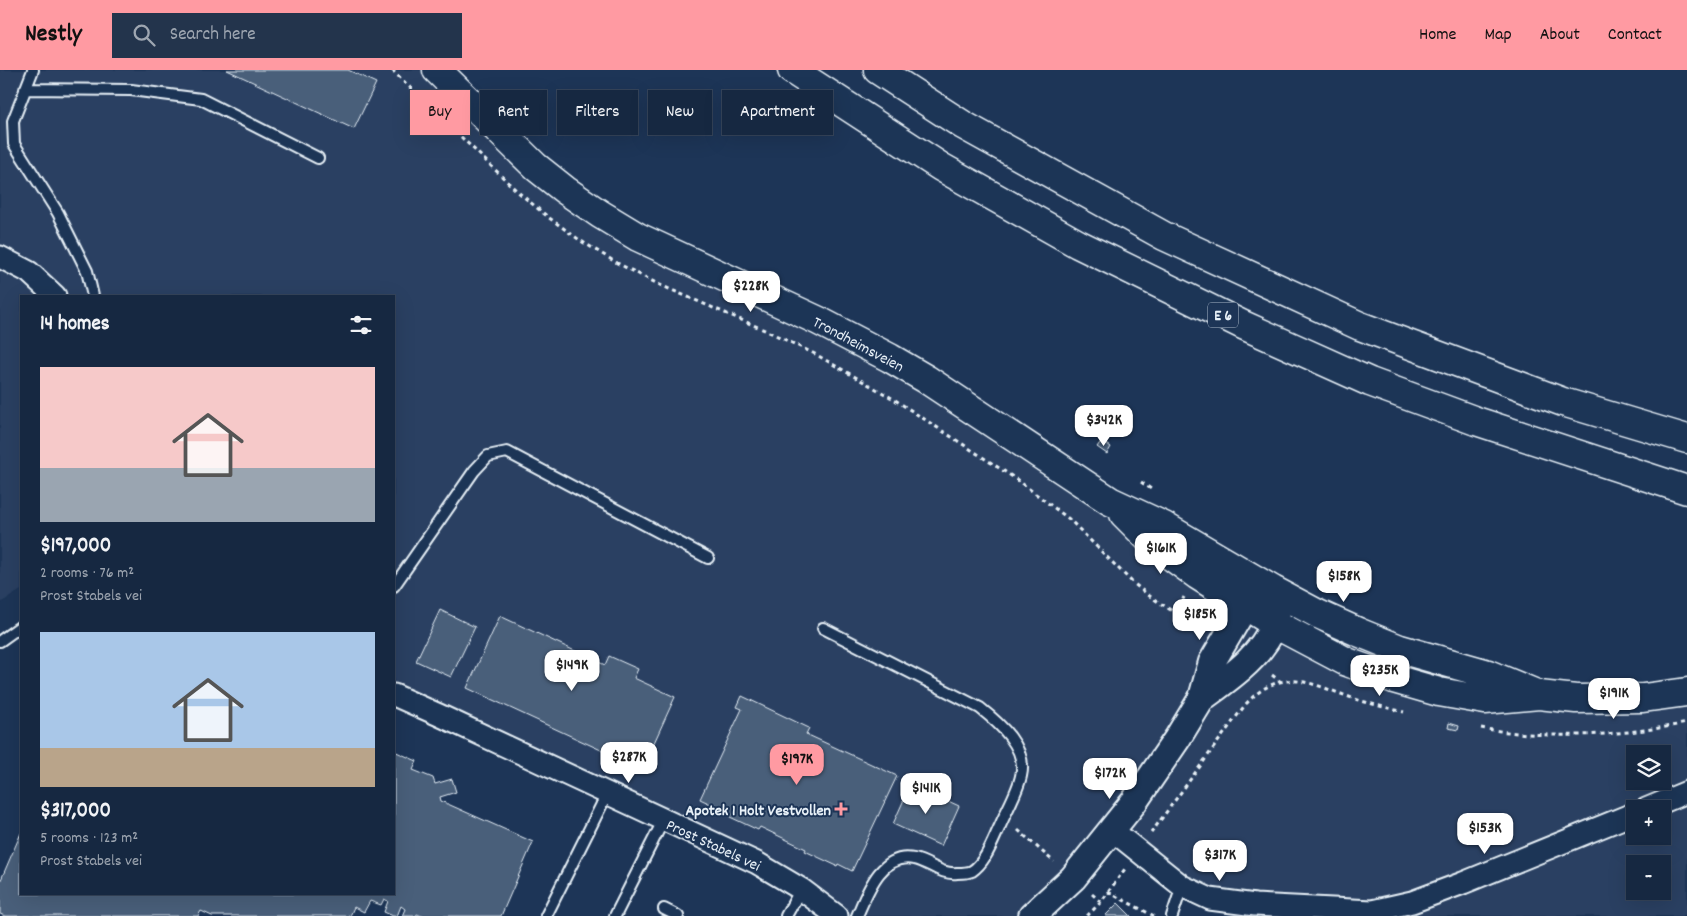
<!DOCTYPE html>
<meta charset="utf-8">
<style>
:root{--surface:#162841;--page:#23344c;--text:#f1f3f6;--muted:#9ea6b1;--line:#35445a;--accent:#ff9aa2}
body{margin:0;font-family:Dekko,sans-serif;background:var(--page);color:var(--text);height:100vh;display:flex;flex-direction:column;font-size:19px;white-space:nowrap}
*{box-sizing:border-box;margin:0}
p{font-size:16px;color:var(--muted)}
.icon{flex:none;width:28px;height:28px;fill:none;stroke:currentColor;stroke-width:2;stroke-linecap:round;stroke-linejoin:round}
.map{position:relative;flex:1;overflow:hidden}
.drawer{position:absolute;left:20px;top:225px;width:375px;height:600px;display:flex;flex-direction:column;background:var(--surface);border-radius:0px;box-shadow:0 5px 20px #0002,0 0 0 1px var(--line)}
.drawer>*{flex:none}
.top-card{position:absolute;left:410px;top:20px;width:475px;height:45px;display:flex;gap:10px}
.tools{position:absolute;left:1626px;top:675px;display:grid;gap:10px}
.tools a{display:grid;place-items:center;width:45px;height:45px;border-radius:0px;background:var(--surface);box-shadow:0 5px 20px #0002,0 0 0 1px var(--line);font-size:25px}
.price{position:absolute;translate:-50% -42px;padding:0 11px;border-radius:10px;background:#fff;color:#222;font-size:16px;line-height:32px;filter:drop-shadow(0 1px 2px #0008)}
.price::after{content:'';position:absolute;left:50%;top:30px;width:15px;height:11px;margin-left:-8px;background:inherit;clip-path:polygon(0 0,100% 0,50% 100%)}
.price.selected{background:var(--accent);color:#111}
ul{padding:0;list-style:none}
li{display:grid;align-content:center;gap:10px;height:265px;padding:0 20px}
li span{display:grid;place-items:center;height:155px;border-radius:0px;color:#555}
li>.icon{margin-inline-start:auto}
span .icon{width:90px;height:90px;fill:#fffc;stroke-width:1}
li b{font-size:21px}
h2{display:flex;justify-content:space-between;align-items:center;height:60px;padding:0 20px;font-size:21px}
.chip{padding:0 18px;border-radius:0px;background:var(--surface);box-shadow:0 5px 20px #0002,0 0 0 1px var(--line);font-size:18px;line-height:45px}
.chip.selected{background:var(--accent);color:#111}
header{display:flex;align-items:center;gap:30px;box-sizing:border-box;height:70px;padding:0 25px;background:var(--accent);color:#111}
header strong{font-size:24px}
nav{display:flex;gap:28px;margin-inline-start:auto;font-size:18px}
.search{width:350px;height:45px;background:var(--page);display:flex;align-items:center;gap:12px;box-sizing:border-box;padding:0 18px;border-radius:0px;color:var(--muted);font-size:19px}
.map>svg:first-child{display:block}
.built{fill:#2a4162;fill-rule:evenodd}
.building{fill:#495e7a;stroke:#e8f1f8}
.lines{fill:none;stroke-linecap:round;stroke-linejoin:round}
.service-casing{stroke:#e8f1f8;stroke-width:14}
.minor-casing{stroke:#e8f1f8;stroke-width:25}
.tertiary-casing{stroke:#e8f1f8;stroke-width:30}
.secondary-casing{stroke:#e8f1f8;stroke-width:31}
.motorway-casing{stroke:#e8f1f8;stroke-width:31}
.path{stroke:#e8f1f8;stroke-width:3;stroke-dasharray:4 4;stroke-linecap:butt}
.service{stroke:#1d3557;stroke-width:10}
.minor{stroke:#1d3557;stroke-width:21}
.tertiary{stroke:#1d3557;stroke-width:26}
.secondary{stroke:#1d3557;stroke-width:28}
.motorway{stroke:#1d3557;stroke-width:28}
.poi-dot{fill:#ff9aa2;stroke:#1d3557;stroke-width:2}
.labels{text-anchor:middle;stroke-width:4;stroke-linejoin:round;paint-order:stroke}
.shield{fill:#1d3557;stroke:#abb9c8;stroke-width:1}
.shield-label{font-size:15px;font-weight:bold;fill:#e8f1f8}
.street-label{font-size:16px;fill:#e8f1f8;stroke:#1d3557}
.poi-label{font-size:16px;font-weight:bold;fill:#e8f1f8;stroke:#1d3557;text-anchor:end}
</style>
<header>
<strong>Nestly</strong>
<div class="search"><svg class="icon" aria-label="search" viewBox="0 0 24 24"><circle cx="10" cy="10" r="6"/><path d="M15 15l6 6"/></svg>Search here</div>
<nav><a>Home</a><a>Map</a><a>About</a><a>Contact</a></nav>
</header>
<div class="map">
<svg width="1687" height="846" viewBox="0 0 1687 846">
<rect width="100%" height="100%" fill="#1d3557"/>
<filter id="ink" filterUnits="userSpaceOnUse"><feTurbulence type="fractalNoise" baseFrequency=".02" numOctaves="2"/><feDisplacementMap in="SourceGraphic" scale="10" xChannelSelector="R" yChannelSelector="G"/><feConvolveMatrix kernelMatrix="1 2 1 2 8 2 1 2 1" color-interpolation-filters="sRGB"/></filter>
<g filter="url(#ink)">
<path class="built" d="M 0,0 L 431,0 L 574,131 L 885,291 L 1242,532 L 1384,603 L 1557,630 L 1687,614 L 1687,846 L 1315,846 L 1186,817 L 1139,787 L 1099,771 L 1018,846 L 820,846 L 748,795 L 394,626 L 394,226 L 21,226 L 21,520 L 0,533 ZM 1635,684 L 1662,684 L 1662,711 L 1635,711 ZM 1635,739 L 1662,739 L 1662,766 L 1635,766 ZM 1635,794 L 1662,794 L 1662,821 L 1635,821 Z"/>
<path class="building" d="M 227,0 L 348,0 L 376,13 L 354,59 Z
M 1102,370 L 1111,377 L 1107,384 L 1097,377 Z
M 440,540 L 475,557 L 451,607 L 416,591 Z
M 500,546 L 605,595 L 609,586 L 638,599 L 634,608 L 675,627 L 642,699 L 467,618 Z
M 742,626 L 809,658 L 806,664 L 897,706 L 852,801 L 838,794 L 837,796 L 805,781 L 806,779 L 760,757 L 758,760 L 730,747 L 732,744 L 700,729 L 742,639 L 737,637 Z
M 1449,653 L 1459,656 L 1458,660 L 1448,658 Z
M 394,681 L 417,691 L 413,700 L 433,708 L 435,714 L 452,709 L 456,722 L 440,727 L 441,731 L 533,772 L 501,846 L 422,846 L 417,844 L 416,846 L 402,846 L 405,839 L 401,836 L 397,846 L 393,846 L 384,842 L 388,831 L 384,829 L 381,835 L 370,831 L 364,842 L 354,837 L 350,846 L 212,846 L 201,841 L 198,846 L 5,846 L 0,844 L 0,812 L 21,763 L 21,824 L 394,824 Z
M 911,714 L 959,736 L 941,776 L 893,754 Z
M 1118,833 L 1131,846 L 1105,846 Z"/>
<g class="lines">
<defs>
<path id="service" d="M 33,0 L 13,51 L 14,74 L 58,143 L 87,201 L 93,226
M 25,19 L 131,20 L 201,29 L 318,88
M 394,516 L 474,401 L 488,386 L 507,382 L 708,488
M 823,558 L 980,638 C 999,653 1028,678 1021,706 C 1018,721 1006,741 1000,756 C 993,770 986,792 972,801 C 968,803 962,803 957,803 C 941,805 929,792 914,789 C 881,782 867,823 857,846
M 0,571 L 21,556
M 664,839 L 678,846
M 546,846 L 607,724
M 615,846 L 663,751
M 786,846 L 801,819
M 1172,846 L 1182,816"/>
<path id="minor" d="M 0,187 L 29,202 L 55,226
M 394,625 L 439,645 L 757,793 L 801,819 L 837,846
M 1646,739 L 1687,722
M 1112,760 L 1182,816 L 1210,829 L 1255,835 L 1372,841 L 1412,832 L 1463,813 L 1635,743"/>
<path id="tertiary" d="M 1032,846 L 1073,808 L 1134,732 L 1177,669 L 1202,628 L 1212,592 L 1245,536 L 1256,527 L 1273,520 C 1276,532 1279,544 1274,555 C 1261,587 1229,608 1202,628"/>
<path id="secondary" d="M 437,0 L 536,97 L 565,120 L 600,144 L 638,167 L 819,251 L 890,288 L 926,309 L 1110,431 L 1164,456 L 1273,520 L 1318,544 L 1358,562 L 1400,579 L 1488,604 L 1539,625
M 1124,444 L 1153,473 L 1197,505 L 1275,554 L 1347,592 L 1394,609 L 1439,622 L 1485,630 L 1539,625 L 1576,629 L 1643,628 L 1687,622"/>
<path id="motorway" d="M 792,0 L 941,97 L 1078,174 L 1243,255 L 1370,312 L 1476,351 L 1687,420
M 878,0 L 963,55 L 1164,166 L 1360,256 L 1563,332 L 1687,369"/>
</defs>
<use href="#service" class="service-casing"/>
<use href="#minor" class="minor-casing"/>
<use href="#tertiary" class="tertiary-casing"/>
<use href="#secondary" class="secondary-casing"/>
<use href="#motorway" class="motorway-casing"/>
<path class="path" d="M 392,0 L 518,122 L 548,147 L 581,171 L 617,193 L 660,215 L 767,261 L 815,284 L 892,328 L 1016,409 L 1069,449 L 1133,513 L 1151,527 L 1201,560
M 1141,412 L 1151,419
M 1176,544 L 1184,527
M 1272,605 L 1281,612
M 1481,658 C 1545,670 1624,666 1687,653
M 1018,760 L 1054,792
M 1151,763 L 1245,635 C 1282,594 1311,614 1355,629 C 1371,634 1388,638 1404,642
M 1108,822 L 1154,846
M 1092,824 L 1101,832
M 1087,846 L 1101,832 L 1125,799"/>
<use href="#service" class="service"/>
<use href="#minor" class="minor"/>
<use href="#tertiary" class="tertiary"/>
<use href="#secondary" class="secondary"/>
<use href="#motorway" class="motorway"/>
</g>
</g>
<path class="poi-dot" d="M838.5 731.5h5v5h5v5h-5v5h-5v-5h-5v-5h5z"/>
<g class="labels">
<rect class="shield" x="1208" y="232.5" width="30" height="25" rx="4"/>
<g class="shield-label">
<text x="1223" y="250">E 6</text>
</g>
<g class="street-label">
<text transform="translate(859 273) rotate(28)" y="6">Trondheimsveien</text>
<text transform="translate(714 774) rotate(25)" y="6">Prost Stabels vei</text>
</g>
<g class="poi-label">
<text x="831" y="745">Apotek 1 Holt Vestvollen</text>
</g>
</g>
</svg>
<div class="tools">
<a><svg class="icon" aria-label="layers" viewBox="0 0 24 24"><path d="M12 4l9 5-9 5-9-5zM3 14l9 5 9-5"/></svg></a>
<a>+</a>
<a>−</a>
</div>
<b class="price" style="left:751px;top:243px">$228K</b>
<b class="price" style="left:1104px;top:377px">$342K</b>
<b class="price" style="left:1161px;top:505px">$161K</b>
<b class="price" style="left:1344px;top:533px">$158K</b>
<b class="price" style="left:1200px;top:571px">$185K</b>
<b class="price" style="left:572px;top:622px">$149K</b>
<b class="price" style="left:1380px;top:627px">$235K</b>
<b class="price" style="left:1614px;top:650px">$191K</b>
<b class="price" style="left:629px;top:714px">$287K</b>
<b class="price selected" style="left:797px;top:716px">$197K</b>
<b class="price" style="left:1110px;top:730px">$172K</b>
<b class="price" style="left:926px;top:745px">$141K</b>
<b class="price" style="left:1485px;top:785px">$153K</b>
<b class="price" style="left:1220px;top:812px">$317K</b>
<div class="top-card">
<a class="chip selected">Buy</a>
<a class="chip">Rent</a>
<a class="chip">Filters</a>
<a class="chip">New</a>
<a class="chip">Apartment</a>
</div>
<section class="drawer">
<h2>14 homes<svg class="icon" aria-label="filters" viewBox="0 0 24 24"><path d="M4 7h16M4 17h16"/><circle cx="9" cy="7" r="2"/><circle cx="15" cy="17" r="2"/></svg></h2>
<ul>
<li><span style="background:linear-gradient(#f6c9c9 65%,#9aa5b1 0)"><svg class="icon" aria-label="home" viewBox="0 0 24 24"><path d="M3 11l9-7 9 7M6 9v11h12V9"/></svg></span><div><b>$197,000</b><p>2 rooms · 76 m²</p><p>Prost Stabels vei</p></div></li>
<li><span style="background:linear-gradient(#a9c7e8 75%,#b9a48a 0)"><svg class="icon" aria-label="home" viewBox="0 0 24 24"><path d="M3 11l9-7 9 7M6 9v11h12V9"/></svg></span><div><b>$317,000</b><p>5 rooms · 123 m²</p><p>Prost Stabels vei</p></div></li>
</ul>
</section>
</div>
